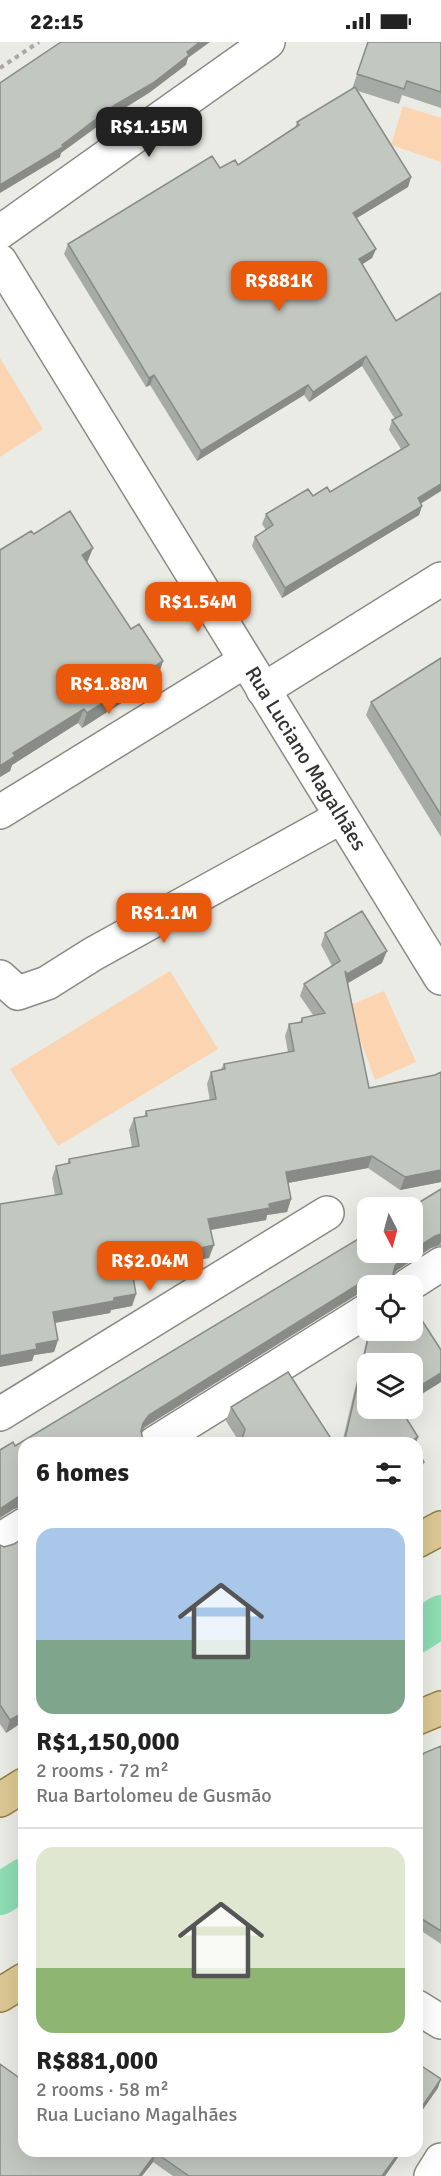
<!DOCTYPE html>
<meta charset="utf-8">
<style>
:root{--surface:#fff;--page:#f2f2f2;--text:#222;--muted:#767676;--line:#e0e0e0;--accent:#ea580c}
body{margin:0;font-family:Signika,sans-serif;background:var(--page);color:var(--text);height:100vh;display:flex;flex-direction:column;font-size:22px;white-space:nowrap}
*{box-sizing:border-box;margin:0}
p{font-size:20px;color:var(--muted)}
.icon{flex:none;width:33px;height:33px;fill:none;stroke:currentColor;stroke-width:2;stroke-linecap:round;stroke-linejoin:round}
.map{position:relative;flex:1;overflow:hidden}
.sheet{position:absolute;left:18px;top:1395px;width:405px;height:720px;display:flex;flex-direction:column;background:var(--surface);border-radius:18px;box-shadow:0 6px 24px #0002}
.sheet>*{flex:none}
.needle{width:39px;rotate:174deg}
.tools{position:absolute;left:357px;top:1155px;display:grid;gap:12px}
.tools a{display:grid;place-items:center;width:66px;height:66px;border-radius:12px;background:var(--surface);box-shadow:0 6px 24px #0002;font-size:30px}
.price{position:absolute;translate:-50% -51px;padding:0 14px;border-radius:12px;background:var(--accent);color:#fff;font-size:20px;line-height:39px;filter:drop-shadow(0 2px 3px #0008)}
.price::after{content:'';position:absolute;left:50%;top:36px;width:18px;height:14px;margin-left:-9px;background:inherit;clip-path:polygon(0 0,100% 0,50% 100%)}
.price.selected{background:#222;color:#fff}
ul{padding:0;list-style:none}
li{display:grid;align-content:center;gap:12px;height:318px;padding:0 18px}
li+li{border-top:2px solid var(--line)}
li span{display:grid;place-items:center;height:186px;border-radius:18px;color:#555}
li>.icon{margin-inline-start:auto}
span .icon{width:108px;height:108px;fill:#fffc;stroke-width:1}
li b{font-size:26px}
h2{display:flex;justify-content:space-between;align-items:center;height:72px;padding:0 18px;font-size:26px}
.status{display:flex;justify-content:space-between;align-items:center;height:42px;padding:0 30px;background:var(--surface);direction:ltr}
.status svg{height:16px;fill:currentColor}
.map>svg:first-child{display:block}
.pitch{fill:#fbd4b1}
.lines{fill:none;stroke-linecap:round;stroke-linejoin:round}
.canal{stroke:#8eddb3;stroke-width:42}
.minor-casing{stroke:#8a8a84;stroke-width:36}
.tertiary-casing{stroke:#8a8a84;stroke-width:36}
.primary-casing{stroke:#927c43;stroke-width:36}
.path{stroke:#a8a9a4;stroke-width:4;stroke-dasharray:4.5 4.5;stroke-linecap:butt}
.minor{stroke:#fff;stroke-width:33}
.tertiary{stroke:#fff;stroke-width:33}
.primary{stroke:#dcc894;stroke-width:33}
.wall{fill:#a7aba5}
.shaded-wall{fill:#888b86}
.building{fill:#c2c7c0;stroke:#888b86;stroke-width:1.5}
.labels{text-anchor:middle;stroke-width:4.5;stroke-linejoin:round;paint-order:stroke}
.street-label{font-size:21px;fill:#333431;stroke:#eaebe4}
</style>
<div class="status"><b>22:15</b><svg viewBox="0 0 49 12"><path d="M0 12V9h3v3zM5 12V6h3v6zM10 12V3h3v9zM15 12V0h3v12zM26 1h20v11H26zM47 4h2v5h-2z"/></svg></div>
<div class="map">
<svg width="441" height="2134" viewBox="0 0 441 2134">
<rect width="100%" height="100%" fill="#eaebe4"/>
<path class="pitch" d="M 403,64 L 441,76 L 441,120 L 391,103 Z
M 0,316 L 43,387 L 0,415 Z
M 170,929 L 218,1007 L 58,1104 L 10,1027 Z
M 384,949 L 416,1020 L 375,1038 L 348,964 Z"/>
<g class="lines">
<path class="canal" d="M 417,1590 L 441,1574
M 0,1852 L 24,1837"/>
<defs>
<g id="minor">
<path id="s1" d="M 0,219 L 441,936"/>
<path d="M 263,648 L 441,537"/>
<path d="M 0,770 L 245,619"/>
<path d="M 0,935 L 18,951 L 47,941 L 93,912 L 341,775"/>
<path d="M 407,1244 L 441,1222"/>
<path d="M 0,1372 L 327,1171"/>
<path d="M 155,1401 L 368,1268"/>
<path d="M 0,1498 L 24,1483"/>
<path d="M 417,1965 L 441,1980"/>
<path d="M 431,2134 L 441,2118"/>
</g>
<path id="tertiary" d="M 0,190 L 268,0"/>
<path id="primary" d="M 417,1499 L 441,1486
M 417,1676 L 441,1666
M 0,1758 L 24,1743
M 0,1953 L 24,1938"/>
</defs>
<use href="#minor" class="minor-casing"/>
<use href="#tertiary" class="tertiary-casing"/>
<use href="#primary" class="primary-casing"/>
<path class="path" d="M 0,26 L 39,0"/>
<use href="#minor" class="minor"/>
<use href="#tertiary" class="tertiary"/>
<use href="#primary" class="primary"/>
</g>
<path class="wall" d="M 368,0 L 441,0 L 441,66 L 402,53 L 399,62 L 358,49 L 411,135 L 408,145 L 357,176 L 376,207 L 372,216 L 362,222 L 396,279 L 421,462 L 422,464 L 419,473 L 282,556 L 252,504 L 255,495 L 266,488 L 262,482 L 266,472 L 313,454 L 330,450 L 401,407 L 389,388 L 392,378 L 395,377 L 362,324 L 309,360 L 304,353 L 197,419 L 150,343 L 146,345 L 64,212 L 68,202 L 220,126 L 238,123 L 295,86 L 297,80 L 352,47 Z
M 34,492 L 87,521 L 131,587 L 163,619 L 158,634 L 125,654 L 123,660 L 82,686 L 78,681 L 12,723 L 10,729 L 0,735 L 0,508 Z
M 441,616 L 441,795 L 366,673 L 371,660 Z
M 325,891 L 382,921 L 348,941 L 369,1046 L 435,1033 L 441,1030 L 441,1140 L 400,1148 L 368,1126 L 288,1141 L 291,1157 L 287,1170 L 267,1173 L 266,1178 L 211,1188 L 209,1216 L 191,1219 L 189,1224 L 133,1234 L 136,1252 L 132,1264 L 111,1268 L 110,1271 L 55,1281 L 58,1298 L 54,1310 L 34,1313 L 32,1319 L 55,1153 L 52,1136 L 56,1124 L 67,1122 L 69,1117 L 132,1105 L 129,1088 L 134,1076 L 144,1075 L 146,1069 L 210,1059 L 207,1042 L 211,1030 L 221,1027 L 224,1022 L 288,1010 L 285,994 L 289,982 L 300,980 L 302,976 L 313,973 L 300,954 L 304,942 L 332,924 L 321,903 Z
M 441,1147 L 441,1204 L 431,1206 L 396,1229 L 393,1233 L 395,1242 L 398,1244 L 368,1244 L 368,1250 L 358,1252 L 145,1385 L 141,1390 L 24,1401 L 24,1465 L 14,1467 L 15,1404 Z
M 369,1288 L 412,1288 L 441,1308 L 441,1340 L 412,1358 L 368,1322 L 416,1401 L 342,1401 Z
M 231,1365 L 332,1398 L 331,1401 L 240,1401 L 226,1379 Z
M 24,1496 L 24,1679 L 6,1691 L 0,1682 L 0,1503 L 4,1505 L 14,1502 Z
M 441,1704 L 441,1902 L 417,1886 L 417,1720 Z
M 24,2109 L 402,2109 L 385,2134 L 173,2134 L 153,2120 L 142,2134 L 0,2134 Z"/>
<path class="shaded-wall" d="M 200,0 L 210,0 L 188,16 L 186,23 L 149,51 L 112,74 L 61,111 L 60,115 L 0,151 L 0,143 L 62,103 Z
M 411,135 L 408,145 L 350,180 L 353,171 Z
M 376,207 L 372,216 L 355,227 L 359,217 Z
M 366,314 L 362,324 L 309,360 L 313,350 Z
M 154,333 L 150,343 L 146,345 L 149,336 Z
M 308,343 L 304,353 L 197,419 L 201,409 Z
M 441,442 L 441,449 L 414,466 L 418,456 Z
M 422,464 L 419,473 L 282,556 L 285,546 Z
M 93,506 L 87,521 L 82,513 Z
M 163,619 L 158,634 L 125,654 L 123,660 L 82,686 L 87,671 L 127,642 Z
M 84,667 L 78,681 L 12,723 L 10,729 L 0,735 L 0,724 L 13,711 Z
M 387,909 L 382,921 L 343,944 L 347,932 Z
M 372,1114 L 368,1126 L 282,1142 L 286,1130 Z
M 441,1128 L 441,1140 L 400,1148 L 405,1135 Z
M 291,1157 L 287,1170 L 267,1173 L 266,1178 L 204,1189 L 208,1177 L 269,1162 Z
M 441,1192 L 441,1199 L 439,1203 L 431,1206 L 396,1229 L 390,1236 L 395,1224 L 401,1216 L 410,1210 L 412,1210 L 412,1209 L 435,1194 Z
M 214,1203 L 209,1216 L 191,1219 L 189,1224 L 126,1235 L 131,1223 L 192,1208 Z
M 371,1237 L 369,1244 L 368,1244 L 367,1249 L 358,1252 L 145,1385 L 138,1393 L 143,1381 L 149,1373 L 362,1240 Z
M 136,1252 L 132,1264 L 111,1268 L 110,1271 L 48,1282 L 53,1270 L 114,1256 Z
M 58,1298 L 54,1310 L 34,1313 L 32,1319 L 0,1325 L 0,1314 L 36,1302 Z
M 441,1331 L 441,1340 L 412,1358 L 412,1349 Z
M 418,1395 L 416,1401 L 411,1401 L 411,1399 Z
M 424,1420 L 420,1432 L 417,1433 L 417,1424 Z
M 24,1453 L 24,1461 L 23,1464 L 14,1467 L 0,1476 L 0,1467 L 18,1455 Z
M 24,1670 L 24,1679 L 6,1691 L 10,1678 Z
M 441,2037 L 438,2046 L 417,2076 L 417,2072 Z
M 400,2109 L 402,2109 L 401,2111 L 385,2134 L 382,2134 Z
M 156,2111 L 153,2120 L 142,2134 L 139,2134 Z"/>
<path class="building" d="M 61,0 L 200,0 L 187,10 L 189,13 L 153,41 L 115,63 L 62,103 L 63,105 L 0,143 L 0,41 Z
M 368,0 L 441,0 L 441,50 L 407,39 L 404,47 L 357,32 Z
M 355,45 L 411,135 L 353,171 L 376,207 L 359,217 L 396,279 L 441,251 L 441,442 L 418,456 L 422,464 L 285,546 L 255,495 L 273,483 L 266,472 L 308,447 L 313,454 L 327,445 L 330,450 L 409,403 L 392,378 L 402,373 L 366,314 L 313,350 L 308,343 L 201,409 L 154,333 L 149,336 L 68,202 L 212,114 L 220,126 L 235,118 L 238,123 L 299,83 L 297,80 Z
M 70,469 L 93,506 L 82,513 L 131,587 L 139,582 L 163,619 L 127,642 L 128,645 L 87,671 L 84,667 L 13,711 L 15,714 L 0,724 L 0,508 L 31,489 L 34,492 Z
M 441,616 L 441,773 L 371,660 Z
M 362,869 L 387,909 L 347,932 L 345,929 L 369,1046 L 435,1033 L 441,1030 L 441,1128 L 405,1135 L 372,1114 L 286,1130 L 291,1157 L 269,1162 L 270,1166 L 208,1177 L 214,1203 L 192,1208 L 194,1212 L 131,1223 L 136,1252 L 114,1256 L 114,1259 L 53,1270 L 58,1298 L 36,1302 L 37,1307 L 0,1314 L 0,1162 L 62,1152 L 56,1124 L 70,1121 L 69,1117 L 139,1104 L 134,1076 L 147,1074 L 146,1069 L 216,1057 L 211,1030 L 225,1027 L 224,1022 L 294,1009 L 289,982 L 302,980 L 302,976 L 325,971 L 304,942 L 340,919 L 325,891 Z
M 441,1147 L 441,1192 L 435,1194 L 412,1209 L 412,1166 L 410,1166 Z
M 368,1191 L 368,1210 L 410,1210 L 401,1216 L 395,1224 L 393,1232 L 395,1242 L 398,1244 L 386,1244 L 381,1239 L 371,1237 L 362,1240 L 149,1373 L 143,1381 L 141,1389 L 143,1398 L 146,1401 L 24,1401 L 24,1453 L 18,1455 L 0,1467 L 0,1408 L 13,1400 L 15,1404 Z
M 412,1263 L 441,1308 L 441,1331 L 412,1349 L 412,1322 L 368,1322 L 368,1366 L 400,1366 L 418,1395 L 411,1399 L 412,1401 L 344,1401 L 370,1288 L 412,1288 Z
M 288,1330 L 332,1398 L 328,1401 L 241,1401 L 245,1387 L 231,1365 Z
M 417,1408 L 424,1420 L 417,1424 Z
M 24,1496 L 24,1670 L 10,1678 L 0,1663 L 0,1503 L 4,1505 L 14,1502 Z
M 441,1704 L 441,1889 L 417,1874 L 417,1720 L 424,1711 Z
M 417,2021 L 441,2037 L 417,2072 Z
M 0,2022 L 21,2037 L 24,2032 L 24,2109 L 400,2109 L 382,2134 L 189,2134 L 156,2111 L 139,2134 L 0,2134 Z"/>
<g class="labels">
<g class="street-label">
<text dy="7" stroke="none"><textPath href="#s1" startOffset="584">Rua Luciano Magalhães</textPath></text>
</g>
</g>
</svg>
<div class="tools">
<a><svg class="needle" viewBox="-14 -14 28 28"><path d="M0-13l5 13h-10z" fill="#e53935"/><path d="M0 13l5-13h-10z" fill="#767676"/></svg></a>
<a><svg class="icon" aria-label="locate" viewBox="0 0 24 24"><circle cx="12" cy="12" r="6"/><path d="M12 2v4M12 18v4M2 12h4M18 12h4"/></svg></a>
<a><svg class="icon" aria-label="layers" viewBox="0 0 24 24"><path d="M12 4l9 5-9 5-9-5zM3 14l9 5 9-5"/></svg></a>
</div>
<b class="price selected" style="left:149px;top:116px">R$1.15M</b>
<b class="price" style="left:279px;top:270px">R$881K</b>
<b class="price" style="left:198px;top:591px">R$1.54M</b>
<b class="price" style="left:109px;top:673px">R$1.88M</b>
<b class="price" style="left:164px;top:902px">R$1.1M</b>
<b class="price" style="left:150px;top:1250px">R$2.04M</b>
<section class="sheet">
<h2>6 homes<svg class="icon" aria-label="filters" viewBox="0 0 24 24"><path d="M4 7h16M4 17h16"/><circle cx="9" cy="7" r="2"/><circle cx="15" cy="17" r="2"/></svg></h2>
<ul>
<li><span style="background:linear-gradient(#a9c7e8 60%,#7fa58c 0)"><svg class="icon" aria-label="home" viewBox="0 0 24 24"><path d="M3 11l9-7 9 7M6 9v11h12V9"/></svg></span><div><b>R$1,150,000</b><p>2 rooms · 72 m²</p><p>Rua Bartolomeu de Gusmão</p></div></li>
<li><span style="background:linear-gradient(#dfe7d0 65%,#8fb573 0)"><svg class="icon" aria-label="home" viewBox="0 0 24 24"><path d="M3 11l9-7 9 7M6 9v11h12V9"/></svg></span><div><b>R$881,000</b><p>2 rooms · 58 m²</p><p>Rua Luciano Magalhães</p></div></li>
</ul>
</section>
</div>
